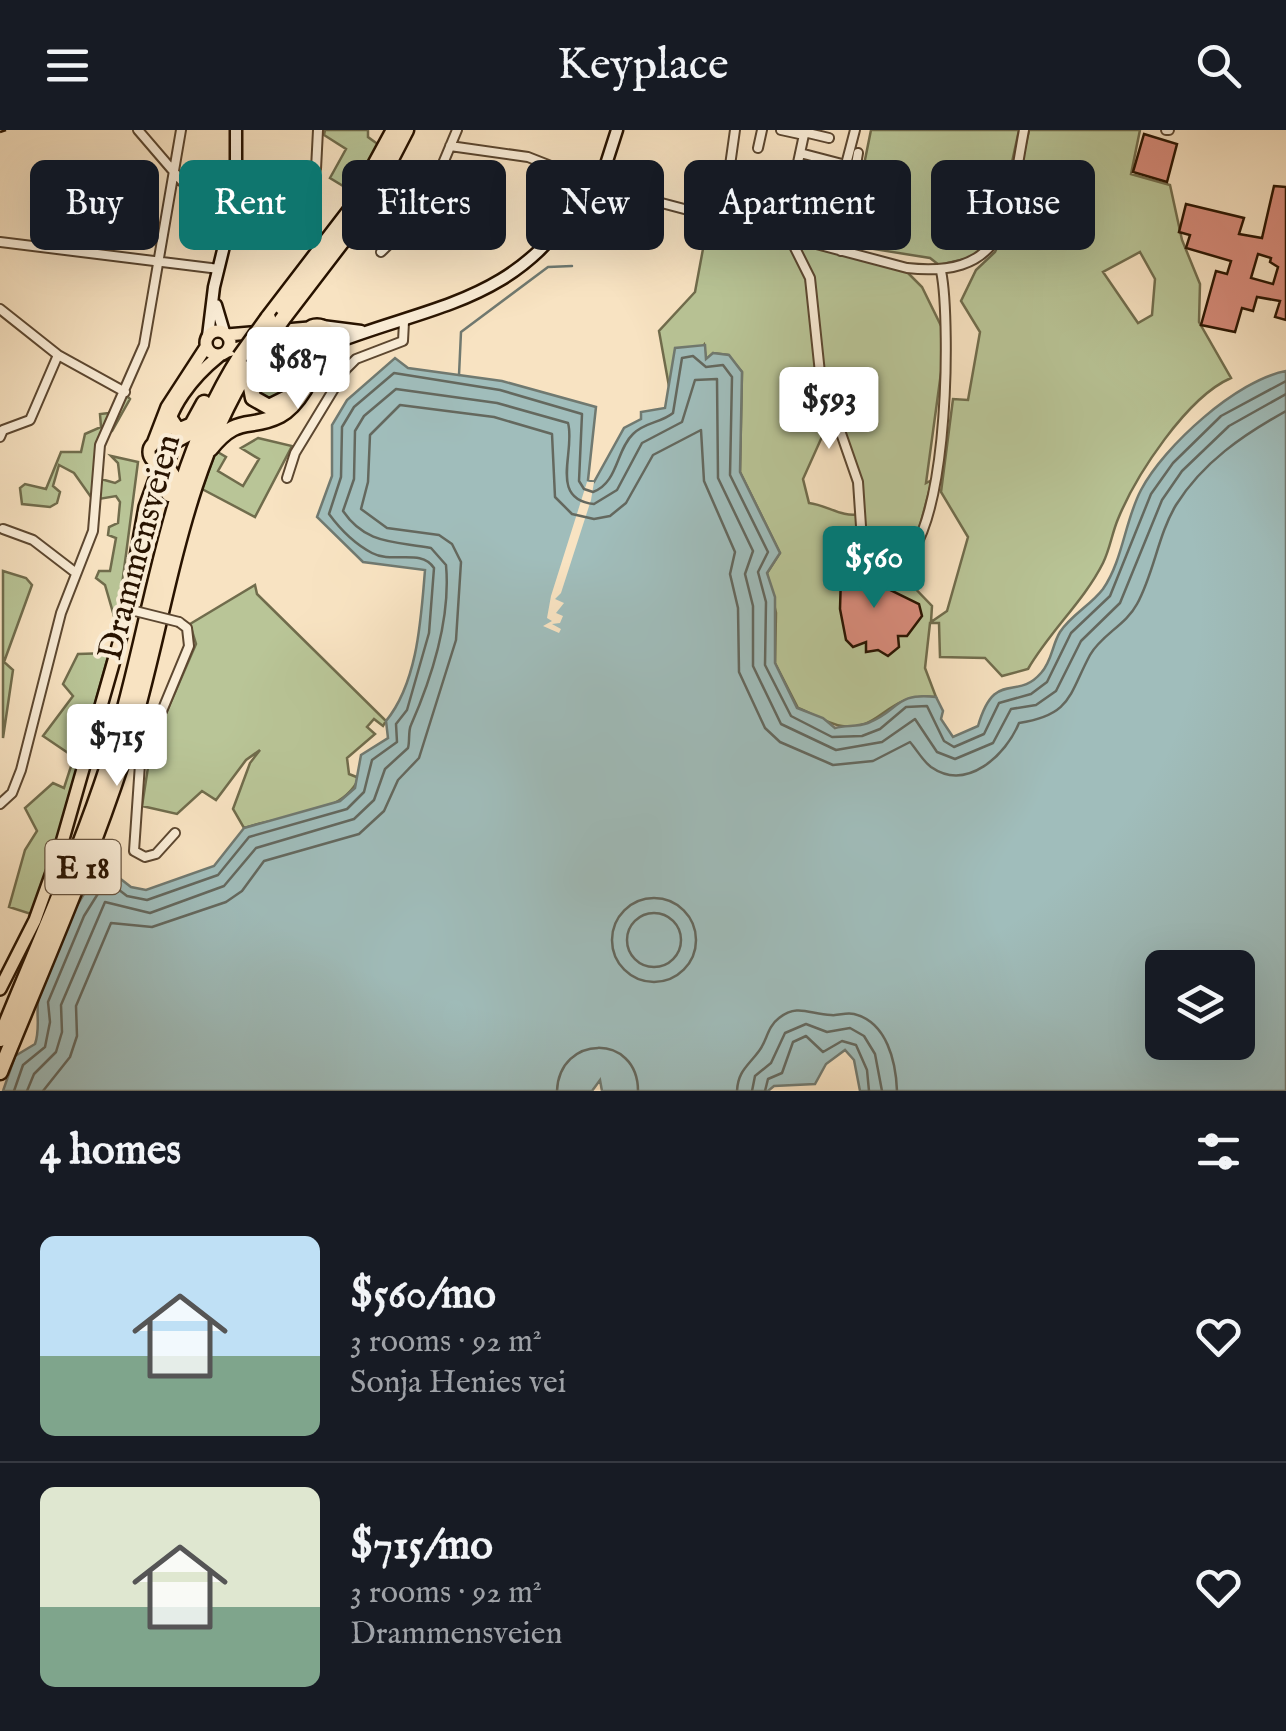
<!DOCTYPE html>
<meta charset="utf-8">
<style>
:root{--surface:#171b24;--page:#20242c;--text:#f1f3f6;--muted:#9ea1a6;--line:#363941;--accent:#0f766e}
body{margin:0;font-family:"IM FELL English",serif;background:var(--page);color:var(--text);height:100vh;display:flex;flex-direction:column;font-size:38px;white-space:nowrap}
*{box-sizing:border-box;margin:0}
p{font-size:32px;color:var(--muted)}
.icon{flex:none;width:55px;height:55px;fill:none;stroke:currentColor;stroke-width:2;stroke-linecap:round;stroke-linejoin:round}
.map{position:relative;height:961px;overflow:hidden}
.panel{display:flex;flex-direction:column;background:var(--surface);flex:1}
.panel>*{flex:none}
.hud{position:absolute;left:30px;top:30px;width:1228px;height:90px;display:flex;gap:20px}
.tools{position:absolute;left:1145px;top:820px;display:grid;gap:20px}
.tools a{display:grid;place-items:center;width:110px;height:110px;border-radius:15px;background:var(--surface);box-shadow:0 10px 40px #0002;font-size:50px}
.price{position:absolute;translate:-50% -85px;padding:0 22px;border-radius:10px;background:#fff;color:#222;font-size:32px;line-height:65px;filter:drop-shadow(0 2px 5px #0008)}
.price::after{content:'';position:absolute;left:50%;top:60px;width:30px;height:22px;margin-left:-15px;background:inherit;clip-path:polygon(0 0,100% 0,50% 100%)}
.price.current{background:var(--accent);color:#fff}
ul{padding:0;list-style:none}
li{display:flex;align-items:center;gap:30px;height:250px;padding:0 40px}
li+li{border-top:2px solid var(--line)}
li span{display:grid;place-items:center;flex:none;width:280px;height:200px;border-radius:15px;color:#555}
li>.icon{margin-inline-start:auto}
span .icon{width:120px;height:120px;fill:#fffc;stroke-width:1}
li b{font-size:42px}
h2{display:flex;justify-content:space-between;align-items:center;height:120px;padding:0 40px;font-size:42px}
.pill{padding:0 35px;border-radius:15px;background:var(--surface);box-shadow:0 10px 40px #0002;font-size:35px;line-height:90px}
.pill.current{background:var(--accent);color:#fff}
header{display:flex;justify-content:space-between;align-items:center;height:130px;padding:0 40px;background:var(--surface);font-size:45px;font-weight:600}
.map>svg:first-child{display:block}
.green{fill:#b9c597;stroke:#706c4c;stroke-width:2.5;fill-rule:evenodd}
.water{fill:#a0bdbb;stroke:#707970;stroke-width:2.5;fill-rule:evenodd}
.pier{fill:#f8e3c2}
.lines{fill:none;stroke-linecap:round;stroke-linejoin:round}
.shore{stroke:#64685e;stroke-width:2.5}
.stream{stroke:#707970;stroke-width:2.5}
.building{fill:#d98c7c;stroke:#281300;stroke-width:2.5;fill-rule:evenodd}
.street-casing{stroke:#5c4730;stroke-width:12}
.secondary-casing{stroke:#281300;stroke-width:15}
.primary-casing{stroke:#281300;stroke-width:16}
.highway-casing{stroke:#281300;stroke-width:19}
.street{stroke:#faedd7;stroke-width:8}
.secondary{stroke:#faedd7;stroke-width:10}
.primary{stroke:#f8e3c2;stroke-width:11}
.highway{stroke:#f8e3c2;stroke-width:14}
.rail{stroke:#281300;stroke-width:2.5;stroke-dasharray:18 18;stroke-linecap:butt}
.street-bridge-casing{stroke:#5c4730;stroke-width:12;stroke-linecap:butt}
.highway-bridge-casing{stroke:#281300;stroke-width:19;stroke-linecap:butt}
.street-bridge{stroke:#faedd7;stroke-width:8}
.highway-bridge{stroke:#f8e3c2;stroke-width:14}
.labels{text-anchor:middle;stroke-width:8;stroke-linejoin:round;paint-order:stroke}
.shield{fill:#faedd7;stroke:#675440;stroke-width:2.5}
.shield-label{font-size:32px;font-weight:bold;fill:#281300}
.street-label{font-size:35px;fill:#281300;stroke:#faedd7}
</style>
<header><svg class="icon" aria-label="menu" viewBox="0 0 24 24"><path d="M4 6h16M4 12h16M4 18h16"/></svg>Keyplace<svg class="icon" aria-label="search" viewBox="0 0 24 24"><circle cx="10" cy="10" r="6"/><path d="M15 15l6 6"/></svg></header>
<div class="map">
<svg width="1286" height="961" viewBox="0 0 1286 961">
<rect width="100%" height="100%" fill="#f8e3c2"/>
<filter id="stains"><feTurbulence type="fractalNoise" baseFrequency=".002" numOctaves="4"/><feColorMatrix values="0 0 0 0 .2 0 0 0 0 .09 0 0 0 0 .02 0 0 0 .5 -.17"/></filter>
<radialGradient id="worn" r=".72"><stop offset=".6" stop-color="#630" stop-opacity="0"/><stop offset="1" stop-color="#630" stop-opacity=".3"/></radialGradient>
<path class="green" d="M 325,0 L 368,0 L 368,7 L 379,15 L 353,62 L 330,48 L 346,19 L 324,5 Z
M 871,0 L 1019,0 L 998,97 L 974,127 L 939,135 L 930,128 L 855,116 L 850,104 Z
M 1029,0 L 1140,0 L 1131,44 L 1170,55 L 1182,110 L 1200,154 L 1199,192 L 1231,248 C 1187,267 1136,345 1118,389 C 1112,403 1110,419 1103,433 C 1084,471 1050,501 1028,539 L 1002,546 L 985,528 L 940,527 L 939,493 L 930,493 L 925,538 L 936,567 C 885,562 882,602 842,596 C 828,594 811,583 798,578 L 775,533 L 776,483 L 767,443 L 780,423 L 740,342 L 742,242 L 728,225 L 713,223 L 706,230 L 704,215 L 670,262 L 659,201 L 695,162 L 708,92 L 904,139 L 922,157 L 946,206 L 926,353 L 932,350 L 906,449 L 932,476 L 931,492 L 947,481 L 968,407 L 941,362 L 953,269 L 968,270 L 980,202 L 961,171 L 976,140 L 995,122 L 1008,94 ZM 1140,122 L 1155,149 L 1152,185 L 1138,193 L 1103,142 ZM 810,146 L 822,251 L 859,351 L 860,384 C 842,388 827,375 809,373 L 803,349 L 830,289 L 819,248 L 806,151 Z
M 606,67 L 628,71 L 620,108 L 579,97 L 594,69 Z
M 277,212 L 301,220 L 301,238 L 282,268 L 265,273 L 255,265 L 267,227 Z
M 126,265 L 130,269 L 112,301 L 102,306 L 101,349 L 115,353 L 120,350 L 118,333 L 111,326 L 138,332 L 118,486 L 114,486 L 105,455 L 96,448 L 99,441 L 110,441 L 116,408 L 108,405 L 109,397 L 118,393 L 120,372 L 116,366 L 93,370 L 74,343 L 59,335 L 53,356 L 60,362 L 57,373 L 50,377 L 22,374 L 20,358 L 25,354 L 46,359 L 61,322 L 81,322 L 85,304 L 101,297 L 100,284 L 109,283 Z
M 258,308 L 292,316 L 255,387 L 202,359 L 216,321 L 226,327 L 218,341 L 243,356 L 259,329 L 241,318 Z
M 3,441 L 26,448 L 32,455 L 4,532 L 13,540 L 3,608 Z
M 255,455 L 257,464 L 386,591 L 383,596 L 374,589 L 367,597 L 375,604 L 347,628 L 349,644 L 359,648 C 341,688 280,685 244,698 L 233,679 L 250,633 L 260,620 L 246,630 L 216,670 L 202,661 L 177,684 L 142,676 L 151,618 L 196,514 L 190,494 Z
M 109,523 L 53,724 L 31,784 L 9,777 L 25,720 L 37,701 L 25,678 L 53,653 L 64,658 L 74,627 L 43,606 L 73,566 L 63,554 L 78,524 Z"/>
<path class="water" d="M 705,215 L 706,229 L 713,223 L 729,225 L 742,242 L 740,342 L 780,423 L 767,443 L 775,467 L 775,533 L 797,578 L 823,588 L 835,598 C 846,595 857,597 868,593 C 900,581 894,562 936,567 L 943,581 L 941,589 L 953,607 L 978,596 C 995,538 1016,572 1041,543 C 1052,531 1052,515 1060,502 C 1071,485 1091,475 1103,459 C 1123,430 1125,390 1141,360 C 1164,316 1237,250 1286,241 L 1286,961 L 860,961 L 854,930 L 845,920 L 826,934 L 815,954 L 774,956 L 768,961 L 602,961 L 600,950 L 592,961 L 3,961 L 15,926 L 35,914 C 41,897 35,882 39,867 C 52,826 71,776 99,744 L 113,743 L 131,757 L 146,760 L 214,736 L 244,698 L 340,671 L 355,658 L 361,625 L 388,608 L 386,591 C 418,552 421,488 425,440 L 363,432 L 317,387 L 332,346 L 332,295 L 347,270 L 395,228 L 408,238 L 502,251 L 596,277 L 588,350 L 594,352 L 624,298 L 641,289 L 641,282 L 665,278 L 675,218 ZM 1162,838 L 1238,838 L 1238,912 L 1162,912 Z"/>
<path class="pier" d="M 587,352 L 594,352 L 591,370 L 561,463 L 555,469 L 564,473 L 556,483 L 563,486 L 560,493 L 552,494 L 561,499 L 559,503 L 543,496 L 552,491 L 547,488 L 551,466 Z"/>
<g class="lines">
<path class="shore" d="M612 810a42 42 0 1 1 84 0a42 42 0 1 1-84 0Z
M627 810a27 27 0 1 1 54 0a27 27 0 1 1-54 0Z
M 14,961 L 23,935 L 45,917 L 50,892 L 48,872 L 84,786 L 104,754 L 110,753 L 127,766 L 147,770 L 218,745 L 249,707 L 347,679 L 364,662 L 372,630 L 397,612 L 396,594 L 407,580 L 429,503 L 434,438 C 421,418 392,434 372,423 C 355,414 340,399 329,384 L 341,347 L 342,297 L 354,277 L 394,243 L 500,260 L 582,284 L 579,351 L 584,359 L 593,362 C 618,353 616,320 633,304 C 645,292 661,293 673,283 L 682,228 L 693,226 L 706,237 L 723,235 L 732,247 L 730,345 L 768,422 L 758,442 L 766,472 L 765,535 L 791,586 L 832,607 L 862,606 L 880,599 L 906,577 L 927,576 L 944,611 L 954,617 L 984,604 L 999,573 L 1031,564 L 1047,552 L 1071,503 L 1110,466 L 1151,364 L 1173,333 L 1221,286 L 1286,251
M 27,961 L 34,944 L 56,922 L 62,902 L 61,875 L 105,772 L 150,783 L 224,756 L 256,718 L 354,689 L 374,670 L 385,639 L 408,618 C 410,611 408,601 411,595 C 432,547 451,490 446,435 L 431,418 C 395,411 366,415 343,381 L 354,349 L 355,301 L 364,286 L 396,259 L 497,273 L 568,293 C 576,321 548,369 594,374 L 617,360 L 642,313 L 682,292 L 695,250 L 717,249 L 718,348 L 753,421 L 745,444 L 753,476 L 753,536 L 781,594 L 836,620 L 882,612 L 915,589 L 937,622 L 955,629 L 993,613 L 1011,579 L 1036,575 L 1056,561 L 1081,511 L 1120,473 L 1162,370 L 1182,341 L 1229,296 L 1286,264
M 43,961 L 70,927 L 77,906 L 76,876 L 111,793 L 152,797 L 226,772 L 242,761 L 264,731 L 359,704 L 384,681 L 398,650 L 419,628 L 456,510 L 461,432 L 452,414 L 439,405 L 387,398 L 361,379 L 368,352 L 370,305 L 400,275 L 494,287 L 552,304 L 555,367 L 572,384 L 594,389 L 610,386 L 626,373 L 653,325 L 701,300 L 704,351 L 735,422 L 730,444 L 738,478 L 739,542 L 765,598 L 780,612 L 833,635 L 873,631 L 910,612 C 917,620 922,630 931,637 C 967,662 1006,625 1019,593 C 1072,585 1069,564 1090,525 C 1101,505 1126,495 1137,474 C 1154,443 1158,405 1176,375 C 1203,332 1243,305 1286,281
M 557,961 C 559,904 638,903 638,961
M 737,961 C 738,941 748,936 759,921 C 767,911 767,897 779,888 C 798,873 811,885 831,885 C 839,886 845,882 854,884 C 887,892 896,932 897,961
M 752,961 L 755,946 L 771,933 L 785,903 L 806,894 L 827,902 L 850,898 L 864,906 L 875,924 L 882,961
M 765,961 L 768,949 L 782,943 L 793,912 L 806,906 L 823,922 L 842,911 L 856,915 L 867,940 L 869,961"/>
<path class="stream" d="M 459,245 L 461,202 L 548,137 L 572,136"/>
</g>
<path class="building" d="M 1144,4 L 1177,14 L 1167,52 L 1133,42 Z
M 806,32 L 831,42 L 827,57 L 819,55 L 814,76 L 836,81 L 837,101 L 786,90 L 798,67 Z
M 1274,56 L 1286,57 L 1286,190 L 1275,187 L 1280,171 L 1257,167 L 1253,181 L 1242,178 L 1235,202 L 1201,195 L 1216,141 L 1227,144 L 1231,131 L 1186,118 L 1190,105 L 1179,102 L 1186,74 L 1244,88 L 1239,104 L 1262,108 ZM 1258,124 L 1271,128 L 1270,132 L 1278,137 L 1273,154 L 1251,148 Z
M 842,412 L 852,417 L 852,443 L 859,452 L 873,457 L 879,448 L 886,450 L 888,459 L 919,474 L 922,486 L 907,506 L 898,506 L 899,517 L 888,526 L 878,520 L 866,522 L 866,512 L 853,517 L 846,510 L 840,479 Z"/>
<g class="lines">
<defs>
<path id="street" d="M 138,0 L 205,78 L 232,94
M 781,0 L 804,5
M 1166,0 L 1169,0
M 804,2 L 829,8
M 450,16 L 528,27 L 584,49
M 758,18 L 762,0
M 800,23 L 846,35
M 316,39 L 318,0
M 853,55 L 844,42 L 855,0
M 595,61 L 620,62 L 907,138 C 1011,149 1008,83 1024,0
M 791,65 L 805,0
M 722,92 L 735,0
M 790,108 L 810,148 L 820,243 L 858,352 L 862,411 L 884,439 C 951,444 951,188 941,141
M 0,112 L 219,139
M 841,121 L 858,23
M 381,122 L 423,81 L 457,0
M 0,179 L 58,225 L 125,262
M 0,307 L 3,300 L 30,290 L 58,225
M 287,348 L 295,323 L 346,239 L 356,229 L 403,211 L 404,192
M 3,399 L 33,410 L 76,443
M 0,674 L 12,663 L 21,640 L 61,483 L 93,401 L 100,315 L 144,215 L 181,0
M 175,703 L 156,724 L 145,727 L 134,721 L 140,634 L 189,516 L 187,498 L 179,492"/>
<path id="secondary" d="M 598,49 L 586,47 L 585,59 L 592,62 L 599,56 L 617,0
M 216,175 L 224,202
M 322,196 L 361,201
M 208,206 L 214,157 L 236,67 L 236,0
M 327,216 C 435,173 518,175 587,60"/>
<path id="primary" d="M304 208a13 13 0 1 1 26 0a13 13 0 1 1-26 0Z
M206 213a12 12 0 1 1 24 0a12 12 0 1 1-24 0Z
M 227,205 L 309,198
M 228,221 L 265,210 L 307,216
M149 322a11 11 0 1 1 22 0a11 11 0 1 1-22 0Z
M 165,313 C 166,279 194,246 219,226
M 152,316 L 167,277 L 206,217
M 0,859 L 35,790 L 59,723 L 123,499 L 145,377 L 161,333"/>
<path id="highway" d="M 284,187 L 362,85 L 406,0
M 268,188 L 350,81 L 394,0
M 263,228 L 251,257 L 253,268 L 269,277 L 287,268
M 298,250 L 308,217
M 170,289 L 178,301 L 190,296
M 167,315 L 187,304 L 204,273
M 210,319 C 239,283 249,301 280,285 C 301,274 315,239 325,218
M 164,333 L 172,345 L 169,364
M 0,909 C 39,812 83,717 114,617 C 154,486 165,345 240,227
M 0,942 C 43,836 90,731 125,622 C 167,488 177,345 256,226"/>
</defs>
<use href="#street" class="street-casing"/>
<use href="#secondary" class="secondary-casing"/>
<use href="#primary" class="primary-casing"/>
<use href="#highway" class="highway-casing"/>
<use href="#street" class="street"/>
<use href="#secondary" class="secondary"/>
<use href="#primary" class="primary"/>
<use href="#highway" class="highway"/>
<path class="rail" d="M 0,2 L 6,0"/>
<defs>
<path id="street-bridge" d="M 135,481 L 179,492"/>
<path id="highway-bridge" d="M 256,226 L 284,187
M 240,227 L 268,188"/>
</defs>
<use href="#street-bridge" class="street-bridge-casing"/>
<use href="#highway-bridge" class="highway-bridge-casing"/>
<use href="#street-bridge" class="street-bridge"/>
<use href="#highway-bridge" class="highway-bridge"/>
</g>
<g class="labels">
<rect class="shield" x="45.5" y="710" width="75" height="54" rx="8"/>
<g class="shield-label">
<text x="83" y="748">E 18</text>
</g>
<g class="street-label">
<text transform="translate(138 417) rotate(-75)" y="12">Drammensveien</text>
</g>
</g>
<rect width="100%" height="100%" filter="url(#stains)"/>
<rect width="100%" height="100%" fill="url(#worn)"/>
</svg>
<div class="tools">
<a><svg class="icon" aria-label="layers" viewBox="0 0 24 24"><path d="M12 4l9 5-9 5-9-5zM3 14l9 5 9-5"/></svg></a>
</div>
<b class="price" style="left:298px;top:282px">$687</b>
<b class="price" style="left:829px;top:322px">$593</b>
<b class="price current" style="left:874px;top:481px">$560</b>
<b class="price" style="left:117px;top:659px">$715</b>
<div class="hud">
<a class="pill">Buy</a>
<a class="pill current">Rent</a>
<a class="pill">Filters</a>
<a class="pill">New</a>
<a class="pill">Apartment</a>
<a class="pill">House</a>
</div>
</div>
<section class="panel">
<h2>4 homes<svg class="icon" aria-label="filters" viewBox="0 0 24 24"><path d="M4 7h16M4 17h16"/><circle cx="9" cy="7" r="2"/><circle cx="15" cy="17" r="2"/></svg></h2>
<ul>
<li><span style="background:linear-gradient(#bfe0f5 60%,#7fa58c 0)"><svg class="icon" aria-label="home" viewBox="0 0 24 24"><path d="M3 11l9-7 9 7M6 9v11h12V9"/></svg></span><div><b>$560/mo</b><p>3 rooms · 92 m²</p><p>Sonja Henies vei</p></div><svg class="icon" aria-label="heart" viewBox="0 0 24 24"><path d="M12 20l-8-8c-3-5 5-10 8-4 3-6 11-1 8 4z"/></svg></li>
<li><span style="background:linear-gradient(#dfe7d0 60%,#7fa58c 0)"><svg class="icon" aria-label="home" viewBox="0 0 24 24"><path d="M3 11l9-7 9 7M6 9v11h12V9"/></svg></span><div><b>$715/mo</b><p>3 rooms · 92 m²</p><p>Drammensveien</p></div><svg class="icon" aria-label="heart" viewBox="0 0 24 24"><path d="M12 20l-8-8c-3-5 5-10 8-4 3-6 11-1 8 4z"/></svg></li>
</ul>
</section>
